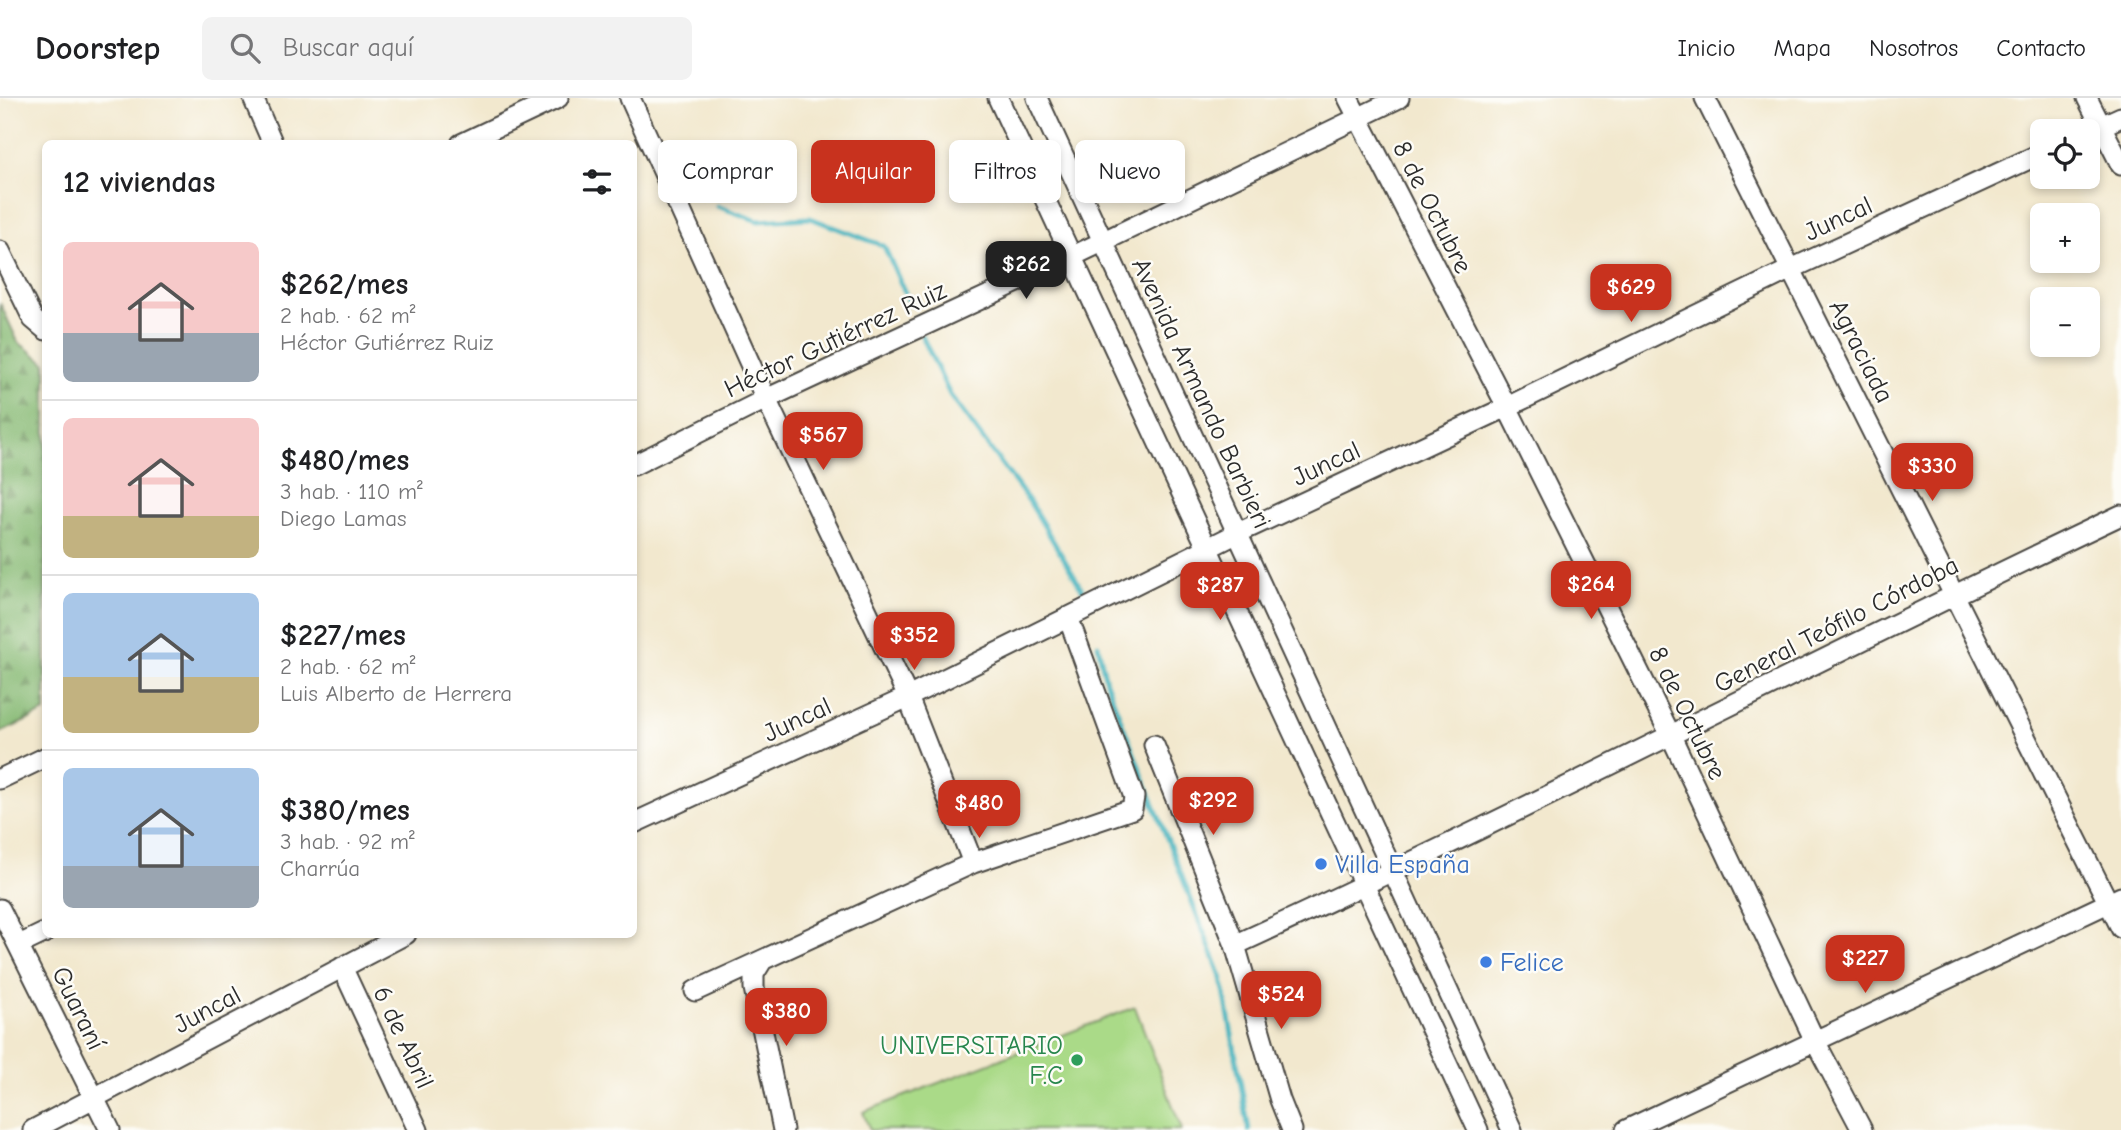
<!DOCTYPE html>
<html lang="es">
<meta charset="utf-8">
<style>
:root{--surface:#fff;--page:#f2f2f2;--text:#202124;--muted:#757577;--line:#e0e0e0;--accent:#c8321e}
body{margin:0;font-family:"Comic Neue",sans-serif;background:var(--page);color:var(--text);height:100vh;display:flex;flex-direction:column;font-size:26px;white-space:nowrap}
*{box-sizing:border-box;margin:0}
p{font-size:23px;color:var(--muted)}
.icon{flex:none;width:38px;height:38px;fill:none;stroke:currentColor;stroke-width:2;stroke-linecap:round;stroke-linejoin:round}
.map{position:relative;flex:1;overflow:hidden}
.panel{position:absolute;left:42px;top:42px;width:595px;height:798px;display:flex;flex-direction:column;background:var(--surface);border-radius:10px;box-shadow:0 4px 10px #0003}
.panel>*{flex:none}
.banner{position:absolute;left:658px;top:42px;width:665px;height:63px;display:flex;gap:14px}
.tools{position:absolute;left:2030px;top:21px;display:grid;gap:14px}
.tools a{display:grid;place-items:center;width:70px;height:70px;border-radius:10px;background:var(--surface);box-shadow:0 4px 10px #0003;font-size:35px}
.price{position:absolute;translate:-50% -60px;padding:0 16px;border-radius:14px;background:var(--accent);color:#fff;font-size:23px;line-height:46px;filter:drop-shadow(0 2px 4px #0008)}
.price::after{content:'';position:absolute;left:50%;top:42px;width:21px;height:16px;margin-left:-10px;background:inherit;clip-path:polygon(0 0,100% 0,50% 100%)}
.price.on{background:#222;color:#fff}
ul{padding:0;list-style:none}
li{display:flex;align-items:center;gap:21px;height:175px;padding:0 21px}
li+li{border-top:2px solid var(--line)}
li span{display:grid;place-items:center;flex:none;width:196px;height:140px;border-radius:10px;color:#555}
li>.icon{margin-inline-start:auto}
span .icon{width:84px;height:84px;fill:#fffc;stroke-width:1}
li b{font-size:30px}
h2{display:flex;justify-content:space-between;align-items:center;height:84px;padding:0 21px;font-size:30px}
.chip{padding:0 24px;border-radius:10px;background:var(--surface);box-shadow:0 4px 10px #0003;font-size:24px;line-height:63px}
.chip.on{background:var(--accent);color:#fff}
header{display:flex;align-items:center;gap:42px;box-sizing:border-box;height:98px;padding:0 35px;background:var(--surface);border-bottom:2px solid var(--line)}
header strong{font-size:33px}
nav{display:flex;gap:38px;margin-inline-start:auto;font-size:24px}
.search{width:490px;height:63px;background:var(--page);display:flex;align-items:center;gap:18px;box-sizing:border-box;padding:0 24px;border-radius:10px;color:var(--muted);font-size:26px}
.map>svg:first-child{display:block}
.green{fill:#aada88;stroke:#6a825a;stroke-width:2}
.forest{fill:url(#forest-firs);stroke:#597250;stroke-width:2}
.lines{fill:none;stroke-linecap:round;stroke-linejoin:round}
.stream{stroke:#44b3be;stroke-width:5}
.minor-casing{stroke:#494743;stroke-width:23}
.minor{stroke:#fff;stroke-width:19}
.shop-dot{fill:#3f7fe0;stroke:#fdfcf7;stroke-width:2.5}
.leisure-dot{fill:#2e9e5b;stroke:#fdfcf7;stroke-width:2.5}
.labels{text-anchor:middle;stroke-width:5;stroke-linejoin:round;paint-order:stroke}
.street-label{font-size:26px;fill:#2b2b2b;stroke:#fdfcf7}
.shop-label{font-size:26px;fill:#366cbe;stroke:#fdfcf7;text-anchor:start}
.leisure-label{font-size:26px;fill:#27864d;stroke:#fdfcf7;text-anchor:end}
</style>
<header>
<strong>Doorstep</strong>
<div class="search"><svg class="icon" aria-label="search" viewBox="0 0 24 24"><circle cx="10" cy="10" r="6"/><path d="M15 15l6 6"/></svg>Buscar aquí</div>
<nav><a>Inicio</a><a>Mapa</a><a>Nosotros</a><a>Contacto</a></nav>
</header>
<div class="map">
<svg width="2121" height="1032" viewBox="0 0 2121 1032">
<defs>
<pattern id="forest-firs" width="22" height="20" patternUnits="userSpaceOnUse" patternTransform="scale(1.75)"><rect width="22" height="20" fill="#87ba74"/><path d="M5 1l3.5 6h-7zM16 11l3.5 6h-7z" fill="#6f975f"/></pattern>
</defs>
<rect width="100%" height="100%" fill="#fdfcf7"/>
<filter id="ink" filterUnits="userSpaceOnUse"><feTurbulence type="fractalNoise" baseFrequency=".0143" numOctaves="2"/><feDisplacementMap in="SourceGraphic" scale="14" xChannelSelector="R" yChannelSelector="G"/><feConvolveMatrix kernelMatrix="1 2 1 2 8 2 1 2 1" color-interpolation-filters="sRGB"/></filter>
<filter id="wash" filterUnits="userSpaceOnUse"><feTurbulence type="fractalNoise" baseFrequency=".00686" numOctaves="4" result="noise"/><feDisplacementMap in="SourceGraphic" scale="28" xChannelSelector="R" yChannelSelector="G"/><feGaussianBlur stdDeviation="1.57" result="paint"/><feColorMatrix in="noise" values="0 0 0 0 0 0 0 0 0 0 0 0 0 0 0 0 0 1.4 0 .05"/><feComposite in="paint" operator="in"/></filter>
<g filter="url(#wash)">
<rect width="100%" height="100%" fill="#f2e8ce"/>
<path class="green" d="M 1135,909 L 1182,1032 L 870,1032 L 863,1014 Z"/>
<path class="forest" d="M 0,205 L 18,244 L 46,265 L 45,614 L 0,635 Z"/>
<g class="lines">
<path class="stream" d="M 717,108 L 758,123 L 810,120 L 884,148 L 910,206
M 922,238 L 950,297 L 1029,403 L 1085,496
M 1098,547 L 1106,584 L 1222,881 L 1249,1032"/>
</g>
</g>
<g filter="url(#ink)">
<g class="lines">
<defs>
<path id="minor" d="M 253,0 L 273,46
M 630,0 L 766,301 L 908,599 L 973,765
M 998,0 L 1478,1032
M 1037,0 L 1512,1032
M 1348,0 L 1507,309 L 1671,638 L 1815,943 L 1862,1032
M 1705,0 L 2121,830
M 2087,0 L 2121,67
M 2088,34 L 2121,19
M 461,46 L 558,0
M 0,153 L 33,221 L 46,232
M 634,367 L 766,301 L 1071,159 L 1399,0
M 1154,647 L 1235,847 L 1280,1002 L 1292,1032
M 0,681 L 46,659
M 634,725 L 908,599 L 1238,435 L 1507,309 L 1791,171 L 2042,55
M 0,811 L 110,1032
M 19,847 L 46,834
M 1235,847 C 1534,710 1824,557 2121,417
M 762,863 L 754,876 L 754,890 L 783,1032
M 342,869 L 418,1032
M 695,893 L 973,765 L 1132,711 L 1134,699 L 1068,519
M 33,1032 L 406,836
M 1626,1032 L 2121,799"/>
</defs>
<use href="#minor" class="minor-casing"/>
<use href="#minor" class="minor"/>
</g>
</g>
<g class="shop-dot">
<circle cx="1321" cy="766" r="7"/>
<circle cx="1486" cy="864" r="7"/>
</g>
<circle class="leisure-dot" cx="1077" cy="962" r="7"/>
<g class="labels">
<g class="street-label">
<text transform="translate(1433 109) rotate(63)" y="9">8 de Octubre</text>
<text transform="translate(1838 120) rotate(-25)" y="9">Juncal</text>
<text transform="translate(835 241) rotate(-25)" y="9">Héctor Gutiérrez Ruiz</text>
<text transform="translate(1862 253) rotate(63)" y="9">Agraciada</text>
<text transform="translate(1202 295) rotate(65)" y="9">Avenida Armando Barbieri</text>
<text transform="translate(1326 365) rotate(-25)" y="9">Juncal</text>
<text transform="translate(1836 526) rotate(-27)" y="9">General Teófilo Córdoba</text>
<text transform="translate(1688 615) rotate(64)" y="9">8 de Octubre</text>
<text transform="translate(797 621) rotate(-25)" y="9">Juncal</text>
<text transform="translate(79 910) rotate(64)" y="9">Guaraní</text>
<text transform="translate(207 911) rotate(-28)" y="9">Juncal</text>
<text transform="translate(404 939) rotate(65)" y="9">6 de Abril</text>
</g>
<g class="shop-label">
<text x="1335" y="775">Villa España</text>
<text x="1500" y="873">Felice</text>
</g>
<g class="leisure-label">
<text x="1063" y="956">UNIVERSITARIO<tspan x="1063" dy="30">F.C</tspan></text>
</g>
</g>
</svg>
<div class="tools">
<a><svg class="icon" aria-label="locate" viewBox="0 0 24 24"><circle cx="12" cy="12" r="6"/><path d="M12 2v4M12 18v4M2 12h4M18 12h4"/></svg></a>
<a>+</a>
<a>−</a>
</div>
<b class="price on" style="left:1026px;top:203px">$262</b>
<b class="price" style="left:1631px;top:226px">$629</b>
<b class="price" style="left:823px;top:374px">$567</b>
<b class="price" style="left:1932px;top:405px">$330</b>
<b class="price" style="left:1591px;top:523px">$264</b>
<b class="price" style="left:1220px;top:524px">$287</b>
<b class="price" style="left:914px;top:574px">$352</b>
<b class="price" style="left:1213px;top:739px">$292</b>
<b class="price" style="left:979px;top:742px">$480</b>
<b class="price" style="left:1865px;top:897px">$227</b>
<b class="price" style="left:1281px;top:933px">$524</b>
<b class="price" style="left:786px;top:950px">$380</b>
<div class="banner">
<a class="chip">Comprar</a>
<a class="chip on">Alquilar</a>
<a class="chip">Filtros</a>
<a class="chip">Nuevo</a>
</div>
<section class="panel">
<h2>12 viviendas<svg class="icon" aria-label="filters" viewBox="0 0 24 24"><path d="M4 7h16M4 17h16"/><circle cx="9" cy="7" r="2"/><circle cx="15" cy="17" r="2"/></svg></h2>
<ul>
<li><span style="background:linear-gradient(#f6c9c9 65%,#9aa5b1 0)"><svg class="icon" aria-label="home" viewBox="0 0 24 24"><path d="M3 11l9-7 9 7M6 9v11h12V9"/></svg></span><div><b>$262/mes</b><p>2 hab. · 62 m²</p><p>Héctor Gutiérrez Ruiz</p></div></li>
<li><span style="background:linear-gradient(#f6c9c9 70%,#c2b280 0)"><svg class="icon" aria-label="home" viewBox="0 0 24 24"><path d="M3 11l9-7 9 7M6 9v11h12V9"/></svg></span><div><b>$480/mes</b><p>3 hab. · 110 m²</p><p>Diego Lamas</p></div></li>
<li><span style="background:linear-gradient(#a9c7e8 60%,#c2b280 0)"><svg class="icon" aria-label="home" viewBox="0 0 24 24"><path d="M3 11l9-7 9 7M6 9v11h12V9"/></svg></span><div><b>$227/mes</b><p>2 hab. · 62 m²</p><p>Luis Alberto de Herrera</p></div></li>
<li><span style="background:linear-gradient(#a9c7e8 70%,#9aa5b1 0)"><svg class="icon" aria-label="home" viewBox="0 0 24 24"><path d="M3 11l9-7 9 7M6 9v11h12V9"/></svg></span><div><b>$380/mes</b><p>3 hab. · 92 m²</p><p>Charrúa</p></div></li>
</ul>
</section>
</div>
